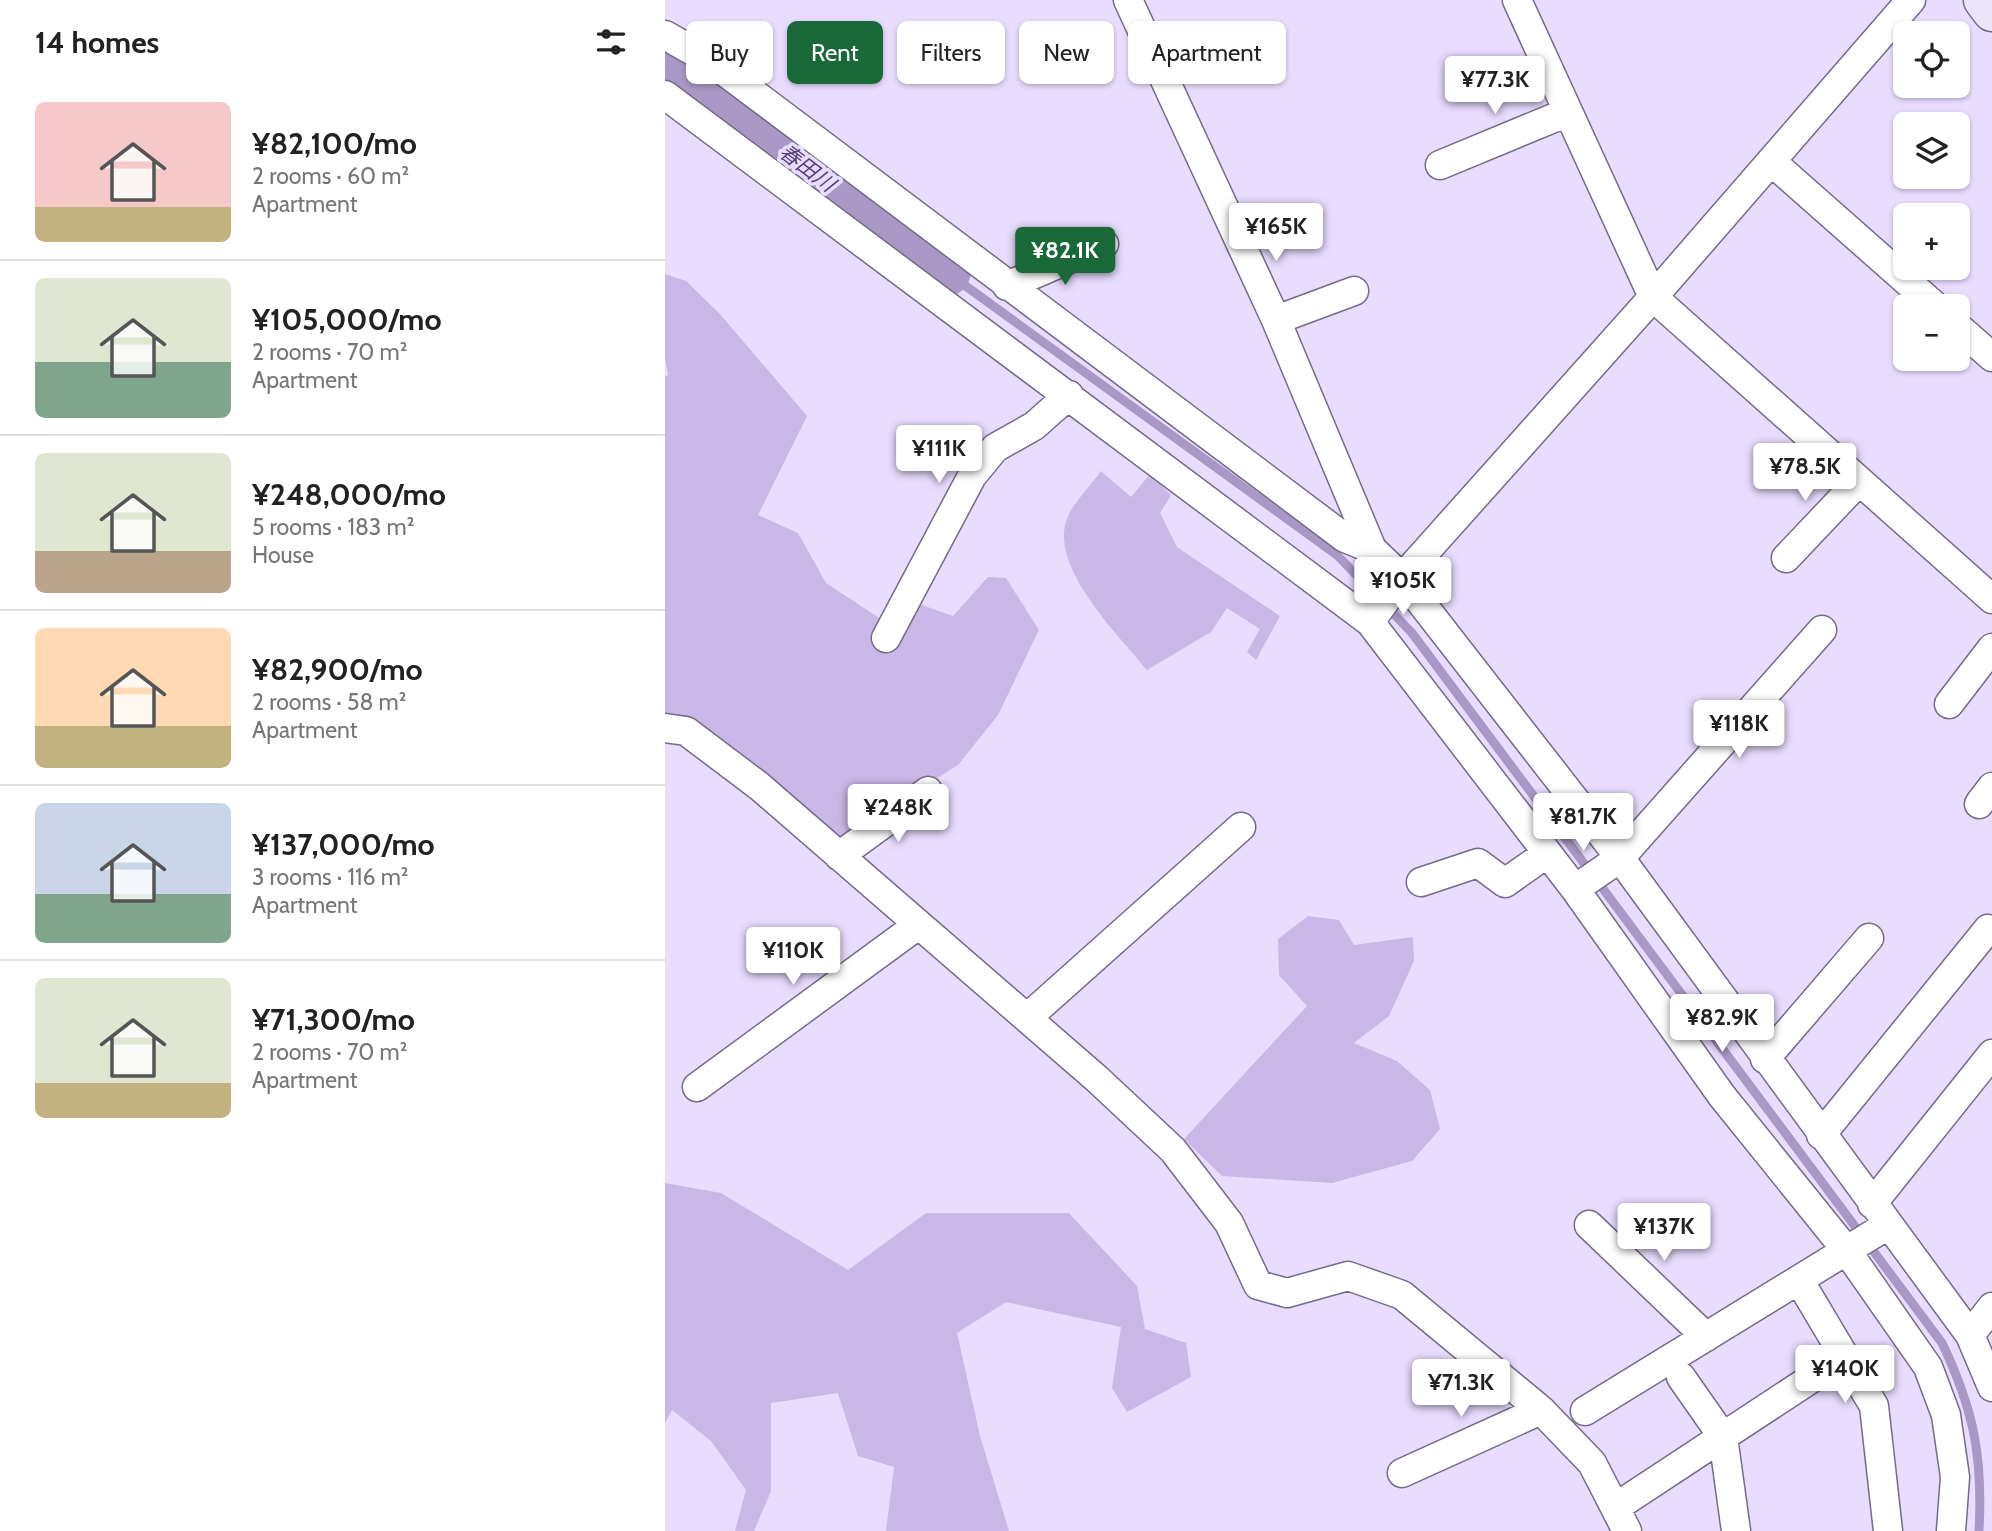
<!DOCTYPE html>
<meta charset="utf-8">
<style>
:root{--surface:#fff;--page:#f6f6f6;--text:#222;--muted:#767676;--line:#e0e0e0;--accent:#196838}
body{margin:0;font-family:Cabin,"Noto Sans JP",sans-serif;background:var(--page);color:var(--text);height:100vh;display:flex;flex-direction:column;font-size:26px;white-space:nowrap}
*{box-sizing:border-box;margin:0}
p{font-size:23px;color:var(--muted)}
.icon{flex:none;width:38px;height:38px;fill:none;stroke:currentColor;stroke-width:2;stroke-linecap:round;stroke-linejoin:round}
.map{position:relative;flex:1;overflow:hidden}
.sheet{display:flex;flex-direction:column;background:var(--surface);width:665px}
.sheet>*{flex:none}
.guide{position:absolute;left:21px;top:21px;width:665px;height:63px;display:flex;gap:14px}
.tools{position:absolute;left:1228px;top:21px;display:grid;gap:14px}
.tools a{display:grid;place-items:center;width:77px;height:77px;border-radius:10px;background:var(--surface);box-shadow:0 2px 5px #0004;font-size:35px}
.price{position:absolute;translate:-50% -60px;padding:0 16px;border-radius:7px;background:#fff;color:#222;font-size:23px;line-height:46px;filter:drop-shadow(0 2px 4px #0008)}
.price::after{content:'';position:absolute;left:50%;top:42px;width:21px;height:16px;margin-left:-10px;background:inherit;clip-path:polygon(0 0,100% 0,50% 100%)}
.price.selected{background:var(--accent);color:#fff}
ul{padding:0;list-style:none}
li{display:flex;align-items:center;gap:21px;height:175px;padding:0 35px}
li+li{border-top:2px solid var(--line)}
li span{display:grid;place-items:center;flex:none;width:196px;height:140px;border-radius:10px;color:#555}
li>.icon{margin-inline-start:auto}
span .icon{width:84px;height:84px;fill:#fffc;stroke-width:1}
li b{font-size:30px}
h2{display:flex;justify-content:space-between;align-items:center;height:84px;padding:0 35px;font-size:30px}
.tag{padding:0 24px;border-radius:10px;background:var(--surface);box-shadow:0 2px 5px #0004;font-size:24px;line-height:63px}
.tag.selected{background:var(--accent);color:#fff}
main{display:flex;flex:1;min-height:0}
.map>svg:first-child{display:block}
.green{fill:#c9b7e7}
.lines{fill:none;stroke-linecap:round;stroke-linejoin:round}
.stream{stroke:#a997c6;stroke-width:9}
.river{stroke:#a997c6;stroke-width:52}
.street-casing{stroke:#756a88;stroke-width:31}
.secondary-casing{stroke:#756a88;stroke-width:41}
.street{stroke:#fff;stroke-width:28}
.secondary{stroke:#ece4fa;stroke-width:38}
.labels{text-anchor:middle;stroke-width:7;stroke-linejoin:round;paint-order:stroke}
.water-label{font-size:21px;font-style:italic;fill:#563c78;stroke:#e9ddff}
</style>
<main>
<section class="sheet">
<h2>14 homes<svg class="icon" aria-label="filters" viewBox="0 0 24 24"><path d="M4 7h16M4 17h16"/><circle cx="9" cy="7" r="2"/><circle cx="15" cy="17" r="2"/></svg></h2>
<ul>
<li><span style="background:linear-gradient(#f6c9c9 75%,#c2b280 0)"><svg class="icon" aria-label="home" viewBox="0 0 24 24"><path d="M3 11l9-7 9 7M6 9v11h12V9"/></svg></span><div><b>¥82,100/mo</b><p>2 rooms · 60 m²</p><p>Apartment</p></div></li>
<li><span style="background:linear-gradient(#dfe7d0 60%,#7fa58c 0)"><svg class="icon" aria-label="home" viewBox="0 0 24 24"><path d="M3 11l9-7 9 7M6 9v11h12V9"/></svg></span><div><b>¥105,000/mo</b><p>2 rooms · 70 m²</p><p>Apartment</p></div></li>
<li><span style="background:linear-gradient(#dfe7d0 70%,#b9a48a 0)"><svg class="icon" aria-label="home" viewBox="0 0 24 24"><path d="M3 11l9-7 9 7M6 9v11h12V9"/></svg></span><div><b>¥248,000/mo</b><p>5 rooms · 183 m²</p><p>House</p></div></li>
<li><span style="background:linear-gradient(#ffd9b3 70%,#c2b280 0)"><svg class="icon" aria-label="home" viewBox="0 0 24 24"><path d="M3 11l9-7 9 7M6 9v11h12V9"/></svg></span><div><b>¥82,900/mo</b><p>2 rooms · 58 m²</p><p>Apartment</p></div></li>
<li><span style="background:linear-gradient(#c9d6e8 65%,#7fa58c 0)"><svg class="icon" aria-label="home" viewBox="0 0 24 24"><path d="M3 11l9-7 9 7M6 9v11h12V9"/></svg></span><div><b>¥137,000/mo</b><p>3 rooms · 116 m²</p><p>Apartment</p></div></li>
<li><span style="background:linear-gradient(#dfe7d0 75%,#c2b280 0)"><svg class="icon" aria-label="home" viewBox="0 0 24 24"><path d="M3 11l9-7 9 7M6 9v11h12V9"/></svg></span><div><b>¥71,300/mo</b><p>2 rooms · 70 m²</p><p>Apartment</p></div></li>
</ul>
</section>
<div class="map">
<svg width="1327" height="1531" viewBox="0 0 1327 1531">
<rect width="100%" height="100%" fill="#e9ddff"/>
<path class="green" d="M 0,274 L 21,281 L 54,313 L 142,416 L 93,515 L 133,533 L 161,583 L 237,633 L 251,603 L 288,616 L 323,577 L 341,578 L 374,630 L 333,715 L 293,765 L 174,841 L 24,717 L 0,713 L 0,376 L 3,375 L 0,359 Z
M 436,471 L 466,497 L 485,474 L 506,495 L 495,513 L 512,547 L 615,616 L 591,660 L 582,652 L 595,629 L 562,608 L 546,632 L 482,670 C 454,635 379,563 404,514 C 412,499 426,485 436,471 Z
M 643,916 L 674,920 L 689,945 L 748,937 L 749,961 L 724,1016 L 689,1043 L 732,1061 L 765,1090 L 775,1129 L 747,1161 L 667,1183 L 557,1176 L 519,1139 L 642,1006 L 614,975 L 613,939 Z
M 0,1183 L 56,1193 L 183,1270 L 261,1213 L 404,1213 L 472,1286 L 480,1329 L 521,1343 L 526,1377 L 462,1412 L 447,1388 L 456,1327 L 341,1302 L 292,1333 L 315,1436 L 344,1531 L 221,1531 L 229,1467 L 193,1456 L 173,1393 L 106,1403 L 106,1491 L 89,1531 L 70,1531 L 81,1490 L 46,1441 L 7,1410 L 0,1423 Z"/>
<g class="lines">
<path class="stream" d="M 280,271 L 672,555 L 747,633 L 1277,1343 C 1309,1410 1318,1457 1314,1531"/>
<path class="river" d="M 0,70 L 49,100 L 280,271"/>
<defs>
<path id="street" d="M 463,0 L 611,320 L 707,549
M 852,0 L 988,297 L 1327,599
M 0,35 L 47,62 L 680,538 L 707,549 L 737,578 L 955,858 L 1305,1335 L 1327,1387
M 0,95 L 705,622 L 910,889 L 1057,1096 L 1182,1251 L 1263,1367 L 1281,1415 L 1290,1477 L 1286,1531
M 1107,162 L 1270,306
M 775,165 L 903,112
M 342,286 L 439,244
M 611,320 L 689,291
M 1293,327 L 1327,357
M 1121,558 L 1194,481
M 705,622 L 737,578 L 988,297 L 1246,0
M 221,638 L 307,476 L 330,448 L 369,426 L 404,395
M 1284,704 L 1327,648
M 0,728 L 21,731 L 94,786 L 431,1078 L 508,1150 L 564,1223 L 593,1285 L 622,1293 L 683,1276 L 737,1295 L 876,1410 L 927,1463 L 962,1531
M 1314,804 L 1327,787
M 174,856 L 263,791
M 756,882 L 813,863 L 840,883 L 881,854
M 910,889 L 955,858 L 1157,630
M 362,1018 L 576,827
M 1100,1059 L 1204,938
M 32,1087 L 253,925
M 1156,1135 L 1323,929
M 1207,1204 L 1327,1054
M 924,1225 L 1041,1337
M 1134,1280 L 1209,1406 L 1223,1531
M 1305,1335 L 1327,1307
M 1016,1377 L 1058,1437 L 1071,1531
M 920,1411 L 1223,1225
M 737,1473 L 876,1410
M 951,1507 L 1179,1357"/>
<path id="secondary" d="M 1318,0 L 1327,12"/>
</defs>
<use href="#street" class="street-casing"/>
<use href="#secondary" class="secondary-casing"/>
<use href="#street" class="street"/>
<use href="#secondary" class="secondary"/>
</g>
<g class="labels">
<g class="water-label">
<text transform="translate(142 168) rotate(37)" y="7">春田川</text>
</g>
</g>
</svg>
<div class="tools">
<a><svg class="icon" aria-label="locate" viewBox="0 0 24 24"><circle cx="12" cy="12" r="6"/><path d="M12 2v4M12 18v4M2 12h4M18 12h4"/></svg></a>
<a><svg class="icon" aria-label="layers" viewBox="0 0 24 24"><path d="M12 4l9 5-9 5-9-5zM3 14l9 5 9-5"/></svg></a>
<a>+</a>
<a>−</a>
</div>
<b class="price" style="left:830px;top:116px">¥77.3K</b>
<b class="price" style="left:611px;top:263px">¥165K</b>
<b class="price selected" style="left:400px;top:287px">¥82.1K</b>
<b class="price" style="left:274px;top:485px">¥111K</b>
<b class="price" style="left:1140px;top:503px">¥78.5K</b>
<b class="price" style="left:738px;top:617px">¥105K</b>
<b class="price" style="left:1074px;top:760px">¥118K</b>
<b class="price" style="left:233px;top:844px">¥248K</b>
<b class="price" style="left:918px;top:853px">¥81.7K</b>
<b class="price" style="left:128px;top:987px">¥110K</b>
<b class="price" style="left:1057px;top:1054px">¥82.9K</b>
<b class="price" style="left:999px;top:1263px">¥137K</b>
<b class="price" style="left:1180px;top:1405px">¥140K</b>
<b class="price" style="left:796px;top:1419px">¥71.3K</b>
<div class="guide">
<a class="tag">Buy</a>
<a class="tag selected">Rent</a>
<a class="tag">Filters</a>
<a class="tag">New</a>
<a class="tag">Apartment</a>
</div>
</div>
</main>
